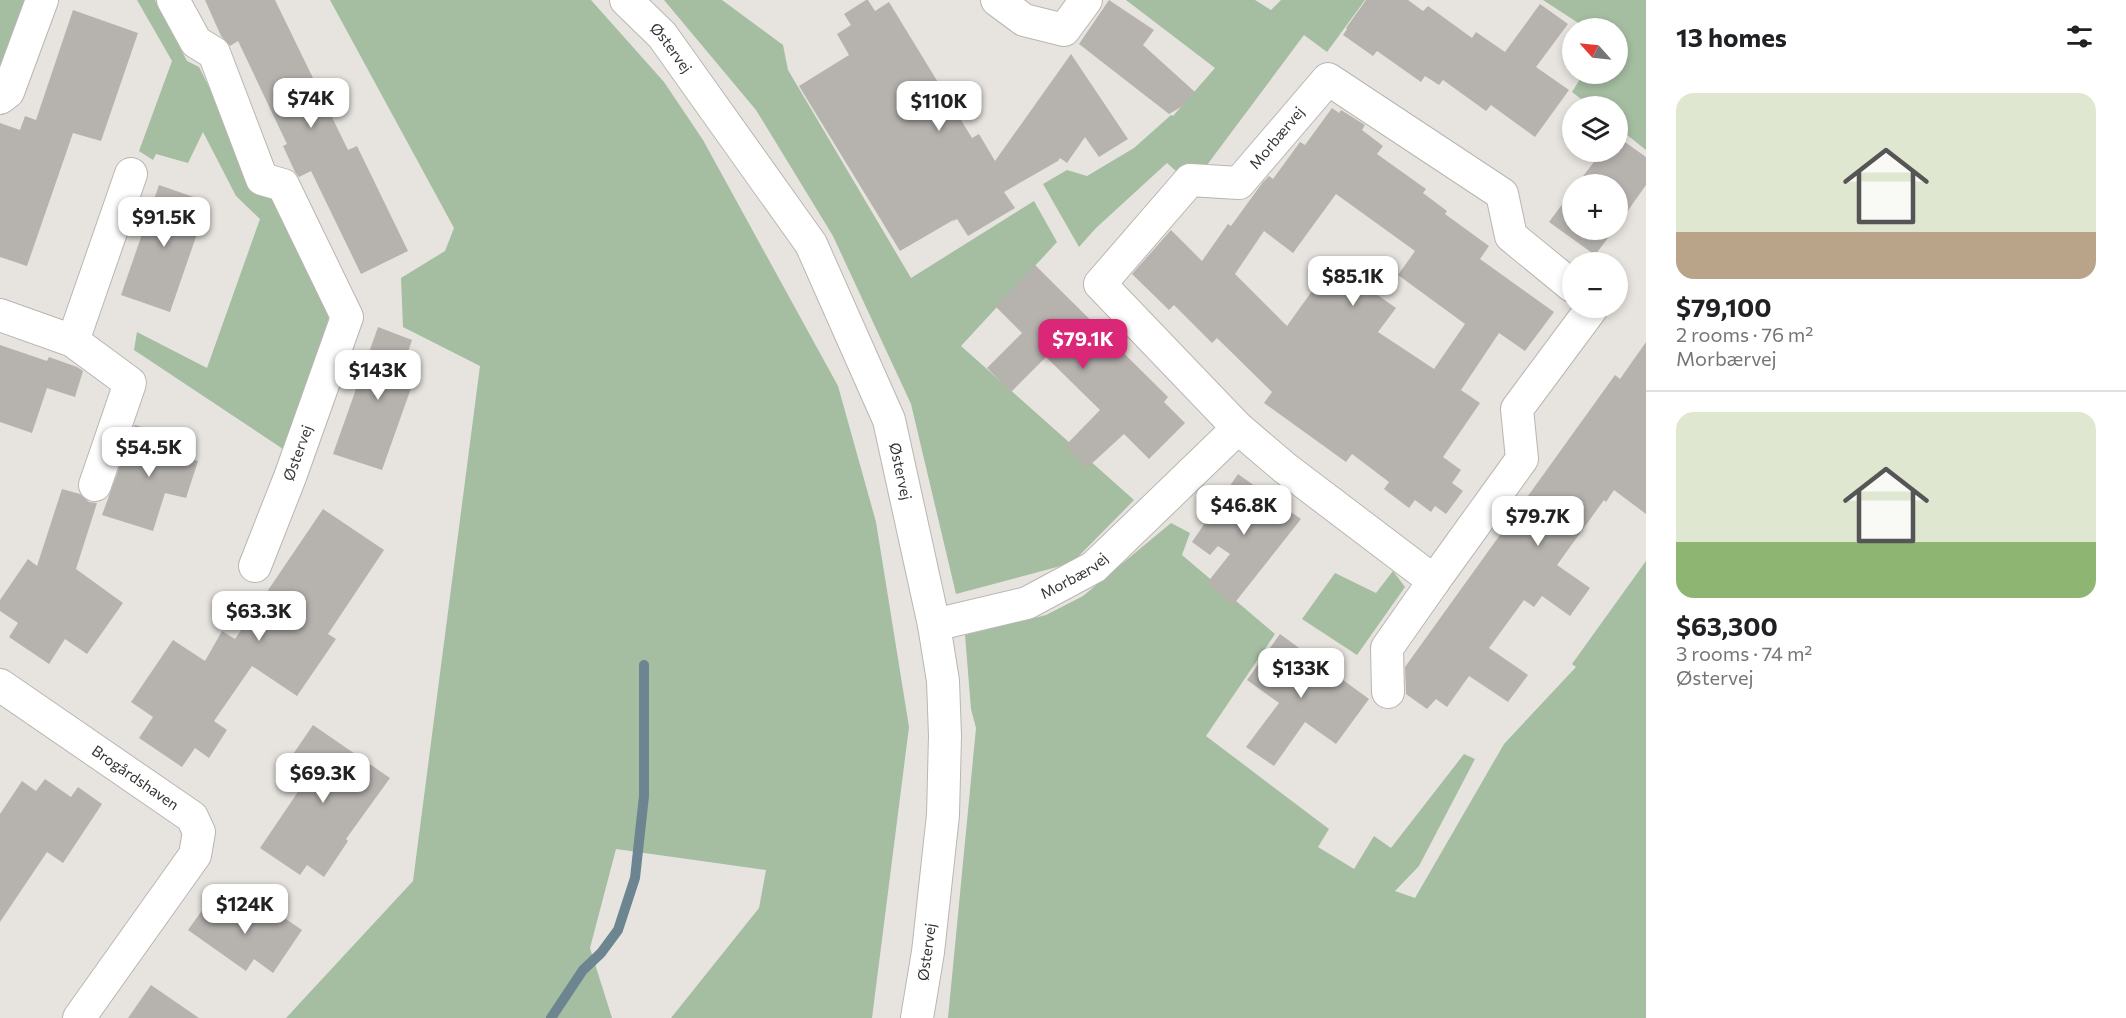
<!DOCTYPE html>
<meta charset="utf-8">
<style>
:root{--surface:#fff;--page:#f2f2f2;--text:#202124;--muted:#757577;--line:#e0e0e0;--accent:#db2777}
body{margin:0;font-family:Commissioner,sans-serif;background:var(--page);color:var(--text);height:100vh;display:flex;flex-direction:column;font-size:22px;white-space:nowrap}
*{box-sizing:border-box;margin:0}
p{font-size:20px;color:var(--muted)}
.icon{flex:none;width:33px;height:33px;fill:none;stroke:currentColor;stroke-width:2;stroke-linecap:round;stroke-linejoin:round}
.map{position:relative;flex:1;overflow:hidden}
.drawer{display:flex;flex-direction:column;background:var(--surface);width:480px}
.drawer>*{flex:none}
.needle{width:39px;rotate:297deg}
.fabs{position:absolute;left:1562px;top:18px;display:grid;gap:12px}
.fabs a{display:grid;place-items:center;width:66px;height:66px;border-radius:50%;background:var(--surface);box-shadow:0 3px 9px #0003;font-size:30px}
.price{position:absolute;translate:-50% -51px;padding:0 14px;border-radius:12px;background:#fff;color:#222;font-size:20px;line-height:39px;filter:drop-shadow(0 2px 3px #0008)}
.price::after{content:'';position:absolute;left:50%;top:36px;width:18px;height:14px;margin-left:-9px;background:inherit;clip-path:polygon(0 0,100% 0,50% 100%)}
.price.current{background:var(--accent);color:#fff}
ul{padding:0;list-style:none}
li{display:grid;align-content:center;gap:12px;height:318px;padding:0 30px}
li+li{border-top:2px solid var(--line)}
li span{display:grid;place-items:center;height:186px;border-radius:18px;color:#555}
li>.icon{margin-inline-start:auto}
span .icon{width:108px;height:108px;fill:#fffc;stroke-width:1}
li b{font-size:26px}
h2{display:flex;justify-content:space-between;align-items:center;height:72px;padding:0 30px;font-size:26px}
main{display:flex;flex:1;min-height:0}
.map>svg:first-child{display:block}
.green{fill:#a5bda1}
.lines{fill:none;stroke-linecap:round;stroke-linejoin:round}
.stream{stroke:#6c8590;stroke-width:10}
.building{fill:#b6b3af;fill-rule:evenodd}
.street-casing{stroke:#b9b6b2;stroke-width:34}
.street{stroke:#fff;stroke-width:32}
.labels{text-anchor:middle;stroke-width:5;stroke-linejoin:round;paint-order:stroke}
.street-label{font-size:15px;fill:#353432;stroke:#fff}
</style>
<main>
<div class="map">
<svg width="1646" height="1018" viewBox="0 0 1646 1018">
<rect width="100%" height="100%" fill="#e7e4df"/>
<path class="green" d="M 0,0 L 31,0 L 0,80 Z
M 137,0 L 155,0 L 187,61 L 199,67 L 260,188 L 270,194 L 329,317 L 286,451 L 134,350 L 137,332 L 207,368 L 260,219 L 236,196 L 203,132 L 188,163 L 156,154 L 153,160 L 139,151 L 172,61 Z
M 330,0 L 591,0 L 664,82 L 703,140 L 838,386 L 876,522 L 909,727 L 872,1018 L 671,1018 L 759,908 L 766,870 L 616,849 L 590,948 L 612,1018 L 286,1018 L 413,881 L 480,366 L 403,327 L 401,278 L 445,251 L 454,228 Z
M 664,0 L 722,0 L 783,45 L 788,70 L 911,278 L 1034,201 L 1057,242 L 961,346 L 1134,500 L 1072,563 L 956,594 L 911,404 L 833,236 L 756,110 Z
M 1126,0 L 1255,0 L 1271,10 L 1281,0 L 1365,0 L 1327,52 L 1304,35 L 1204,169 L 1178,173 L 1167,163 L 1096,228 L 1079,247 L 1043,184 L 1067,170 L 1087,176 L 1134,148 L 1171,115 L 1173,116 L 1215,68 Z
M 1543,0 L 1646,0 L 1646,150 L 1617,127 L 1617,106 L 1590,106 L 1572,92 L 1583,74 L 1617,74 L 1617,28 L 1586,28 Z
M 1171,523 L 1190,533 L 1182,555 L 1275,634 L 1206,736 L 1329,829 L 1318,847 L 1354,869 L 1374,836 L 1391,848 L 1464,754 L 1475,759 L 1419,866 L 1395,891 L 1415,898 L 1504,744 L 1576,667 L 1572,664 L 1646,561 L 1646,1018 L 948,1018 L 976,728 L 971,709 L 965,635 L 1046,615 L 1083,596 Z
M 1393,571 L 1405,587 L 1357,655 L 1302,619 L 1335,573 L 1376,593 Z"/>
<g class="lines">
<path class="stream" d="M 551,1018 L 583,970 L 601,953 L 618,930 L 635,878 L 644,796 L 644,665"/>
</g>
<path class="building" d="M 205,0 L 275,0 L 348,150 L 357,146 L 408,251 L 361,274 L 311,171 L 299,177 L 295,172 L 283,146 L 287,144 L 238,41 L 230,46 L 221,36 Z
M 866,0 L 868,0 L 875,11 L 889,2 L 972,138 L 979,134 L 995,161 L 1071,54 L 1128,139 L 1099,157 L 1085,137 L 1067,163 L 1060,158 L 1058,161 L 1004,192 L 1015,208 L 968,236 L 957,219 L 952,222 L 955,219 L 900,251 L 799,86 L 849,55 L 837,34 L 851,25 L 844,14 Z
M 1109,0 L 1154,30 L 1143,45 L 1195,92 L 1181,107 L 1169,114 L 1079,44 Z
M 1366,0 L 1408,0 L 1423,11 L 1428,6 L 1472,38 L 1476,32 L 1505,52 L 1540,4 L 1568,24 L 1536,67 L 1569,90 L 1535,137 L 1491,105 L 1486,111 L 1443,80 L 1439,85 L 1425,76 L 1421,82 L 1377,51 L 1373,56 L 1343,35 L 1347,29 L 1346,28 Z
M 73,10 L 138,33 L 101,141 L 73,133 L 27,266 L 0,257 L 0,123 L 20,130 L 25,116 L 36,120 Z
M 1332,108 L 1339,113 L 1341,110 L 1365,125 L 1362,130 L 1383,146 L 1377,154 L 1426,189 L 1423,193 L 1447,211 L 1445,214 L 1489,246 L 1480,259 L 1554,312 L 1525,351 L 1499,333 L 1461,390 L 1480,403 L 1443,457 L 1461,470 L 1452,483 L 1463,491 L 1446,514 L 1435,506 L 1431,512 L 1415,500 L 1409,508 L 1384,489 L 1389,482 L 1352,454 L 1346,462 L 1264,403 L 1272,392 L 1217,338 L 1212,343 L 1174,305 L 1169,310 L 1132,274 L 1171,230 L 1202,261 L 1228,224 L 1231,226 L 1263,182 L 1269,176 L 1273,179 L 1300,142 L 1305,145 ZM 1336,194 L 1415,251 L 1398,275 L 1465,324 L 1434,369 L 1378,332 L 1396,308 L 1332,263 L 1287,326 L 1235,274 L 1264,231 L 1293,253 Z
M 1618,137 L 1646,157 L 1646,185 L 1617,226 L 1617,184 L 1577,184 L 1597,158 L 1601,161 L 1607,152 L 1617,152 Z
M 159,185 L 208,202 L 170,312 L 121,295 Z
M 1572,191 L 1572,230 L 1614,230 L 1595,255 L 1549,222 Z
M 1035,265 L 1168,397 L 1164,402 L 1185,423 L 1149,459 L 1124,434 L 1087,468 L 1065,446 L 1100,410 L 1046,357 L 1011,392 L 987,368 L 1022,333 L 995,306 Z
M 378,327 L 412,340 L 407,355 L 421,360 L 382,470 L 333,454 Z
M 1646,342 L 1646,514 L 1614,490 L 1606,502 L 1604,500 L 1557,565 L 1590,588 L 1570,616 L 1542,596 L 1534,607 L 1524,600 L 1489,648 L 1528,675 L 1508,702 L 1469,676 L 1447,707 L 1436,699 L 1427,709 L 1406,694 L 1405,667 L 1615,375 L 1620,379 Z
M 0,345 L 47,361 L 49,357 L 77,367 L 83,371 L 75,397 L 47,388 L 32,433 L 0,422 Z
M 135,425 L 182,439 L 177,455 L 198,461 L 186,498 L 165,493 L 153,531 L 102,515 Z
M 1238,474 L 1301,519 L 1233,605 L 1207,583 L 1230,554 L 1218,546 L 1210,555 L 1192,542 Z
M 62,489 L 80,494 L 89,502 L 97,503 L 76,569 L 123,603 L 87,654 L 65,639 L 49,664 L 9,637 L 18,623 L 0,611 L 0,600 L 28,559 L 37,566 Z
M 323,509 L 384,550 L 328,634 L 336,639 L 297,696 L 252,666 L 214,721 L 227,730 L 209,758 L 195,748 L 182,767 L 139,738 L 153,717 L 131,702 L 173,640 L 205,661 L 222,631 L 235,639 Z
M 1280,634 L 1369,699 L 1336,744 L 1305,722 L 1274,766 L 1246,747 L 1279,703 L 1247,680 Z
M 313,725 L 390,778 L 346,839 L 348,841 L 324,877 L 307,865 L 300,875 L 260,848 L 306,780 L 285,766 Z
M 45,779 L 71,797 L 78,787 L 102,804 L 63,863 L 47,852 L 0,922 L 0,814 L 22,781 L 36,791 Z
M 213,895 L 233,909 L 240,908 L 260,923 L 270,908 L 302,930 L 273,973 L 254,959 L 246,971 L 188,930 Z
M 151,985 L 199,1018 L 128,1018 Z"/>
<g class="lines">
<defs>
<g id="street">
<path d="M 173,0 L 196,42 L 214,53 L 262,179 L 283,185 L 347,317 L 290,477 L 255,566"/>
<path id="s1" d="M 626,0 L 662,35 L 811,244 L 889,420 L 934,625 L 943,681 L 945,736 L 943,815 L 928,952 L 917,1018"/>
<path d="M 997,0 L 1024,20 L 1064,30 L 1086,0"/>
<path d="M 0,98 L 8,92 L 42,0"/>
<path d="M 1572,286 L 1511,236 L 1502,194 L 1328,79 L 1239,183 L 1190,180 L 1100,284 L 1238,428 L 1285,468 L 1434,581 L 1522,459 L 1517,409 L 1592,308"/>
<path d="M 0,315 L 73,341 L 131,174"/>
<path d="M 73,341 L 130,383 L 95,485"/>
<path id="s2" d="M 934,625 L 1027,603 L 1094,567 L 1238,428"/>
<path id="s3" d="M 0,685 L 192,817 L 199,832 L 195,855 L 79,1018"/>
<path d="M 1388,692 L 1387,648 L 1434,581"/>
</g>
</defs>
<use href="#street" class="street-casing"/>
<use href="#street" class="street"/>
</g>
<g class="labels">
<g class="street-label">
<text dy="5" stroke="none"><textPath href="#s1" startOffset="66">Østervej</textPath></text>
<text transform="translate(1277 138) rotate(-50)" y="5">Morbærvej</text>
<text transform="translate(298 453) rotate(-70)" y="5">Østervej</text>
<text dy="5" stroke="none"><textPath href="#s1" startOffset="552">Østervej</textPath></text>
<text dy="5" stroke="none"><textPath href="#s2" startOffset="150">Morbærvej</textPath></text>
<text dy="5" stroke="none"><textPath href="#s3" startOffset="164">Brogårdshaven</textPath></text>
<text transform="translate(927 952) rotate(-82)" y="5">Østervej</text>
</g>
</g>
</svg>
<div class="fabs">
<a><svg class="needle" viewBox="-14 -14 28 28"><path d="M0-13l5 13h-10z" fill="#e53935"/><path d="M0 13l5-13h-10z" fill="#757577"/></svg></a>
<a><svg class="icon" aria-label="layers" viewBox="0 0 24 24"><path d="M12 4l9 5-9 5-9-5zM3 14l9 5 9-5"/></svg></a>
<a>+</a>
<a>−</a>
</div>
<b class="price" style="left:311px;top:129px">$74K</b>
<b class="price" style="left:939px;top:132px">$110K</b>
<b class="price" style="left:164px;top:248px">$91.5K</b>
<b class="price" style="left:1353px;top:307px">$85.1K</b>
<b class="price current" style="left:1083px;top:370px">$79.1K</b>
<b class="price" style="left:378px;top:401px">$143K</b>
<b class="price" style="left:149px;top:478px">$54.5K</b>
<b class="price" style="left:1244px;top:536px">$46.8K</b>
<b class="price" style="left:1538px;top:547px">$79.7K</b>
<b class="price" style="left:259px;top:642px">$63.3K</b>
<b class="price" style="left:1301px;top:699px">$133K</b>
<b class="price" style="left:323px;top:804px">$69.3K</b>
<b class="price" style="left:245px;top:935px">$124K</b>
</div>
<section class="drawer">
<h2>13 homes<svg class="icon" aria-label="filters" viewBox="0 0 24 24"><path d="M4 7h16M4 17h16"/><circle cx="9" cy="7" r="2"/><circle cx="15" cy="17" r="2"/></svg></h2>
<ul>
<li><span style="background:linear-gradient(#dfe7d0 75%,#b9a48a 0)"><svg class="icon" aria-label="home" viewBox="0 0 24 24"><path d="M3 11l9-7 9 7M6 9v11h12V9"/></svg></span><div><b>$79,100</b><p>2 rooms · 76 m²</p><p>Morbærvej</p></div></li>
<li><span style="background:linear-gradient(#dfe7d0 70%,#8fb573 0)"><svg class="icon" aria-label="home" viewBox="0 0 24 24"><path d="M3 11l9-7 9 7M6 9v11h12V9"/></svg></span><div><b>$63,300</b><p>3 rooms · 74 m²</p><p>Østervej</p></div></li>
</ul>
</section>
</main>
